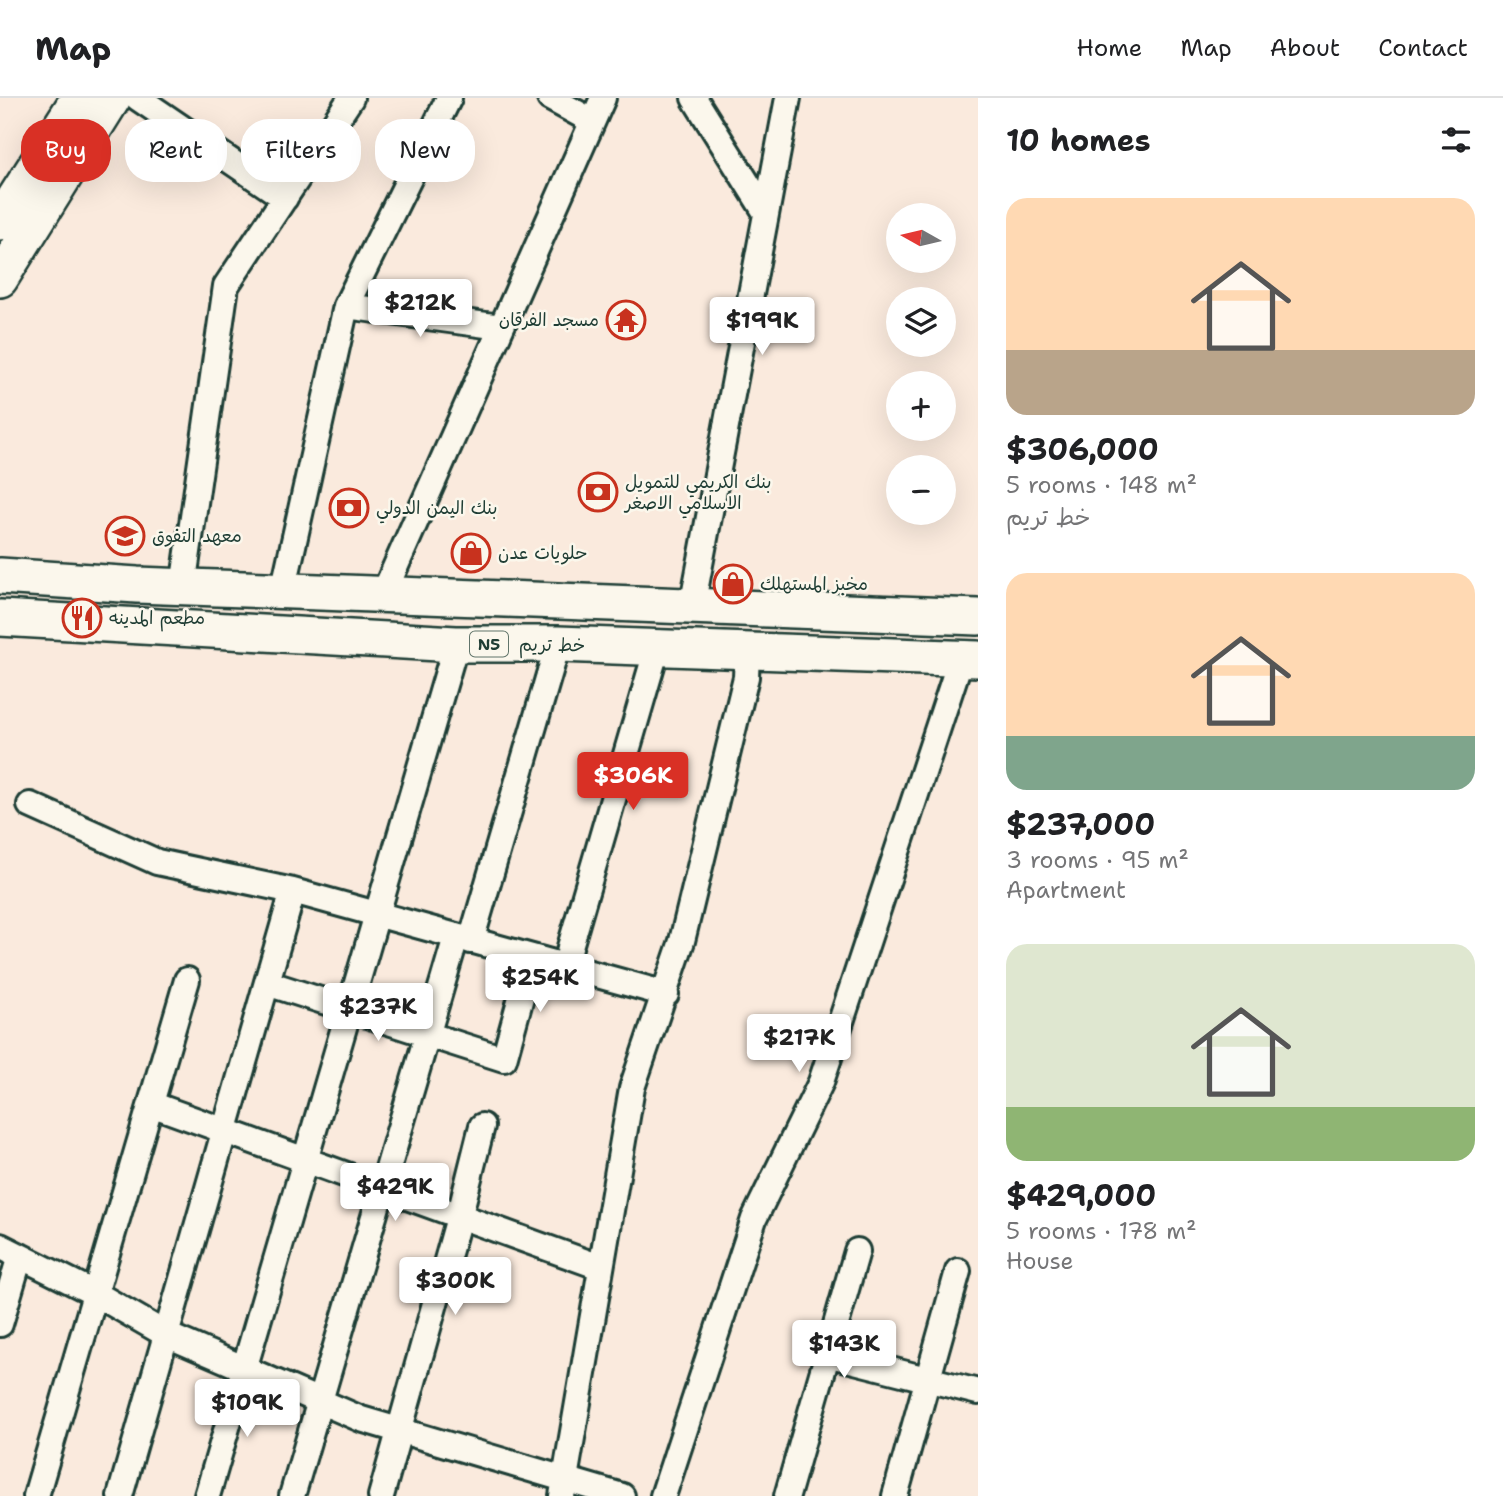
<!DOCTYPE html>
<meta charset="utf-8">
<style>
:root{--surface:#fff;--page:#f2f2f2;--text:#202124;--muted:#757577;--line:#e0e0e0;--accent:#d93025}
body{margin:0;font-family:"Shantell Sans","Playpen Sans Arabic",sans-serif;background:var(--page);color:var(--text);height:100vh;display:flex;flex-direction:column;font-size:26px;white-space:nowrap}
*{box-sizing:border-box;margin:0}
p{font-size:23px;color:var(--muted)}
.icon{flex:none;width:38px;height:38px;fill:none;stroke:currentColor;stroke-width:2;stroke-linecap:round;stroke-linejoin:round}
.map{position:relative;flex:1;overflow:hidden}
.sheet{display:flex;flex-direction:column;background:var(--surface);width:525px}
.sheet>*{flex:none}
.banner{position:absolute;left:21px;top:21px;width:665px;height:63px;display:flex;gap:14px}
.needle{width:46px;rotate:278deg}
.buttons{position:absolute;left:886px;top:105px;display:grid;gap:14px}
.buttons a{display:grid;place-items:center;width:70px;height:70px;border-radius:50%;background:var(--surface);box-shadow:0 7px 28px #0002;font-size:35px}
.price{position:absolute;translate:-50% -60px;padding:0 16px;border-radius:7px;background:#fff;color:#222;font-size:23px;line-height:46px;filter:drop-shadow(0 2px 4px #0008)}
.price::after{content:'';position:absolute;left:50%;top:42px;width:21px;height:16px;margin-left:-10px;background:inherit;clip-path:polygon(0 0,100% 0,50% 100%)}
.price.selected{background:var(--accent);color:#fff}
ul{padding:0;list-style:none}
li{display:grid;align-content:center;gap:14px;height:371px;padding:0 28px}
li span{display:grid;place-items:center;height:217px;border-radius:21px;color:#555}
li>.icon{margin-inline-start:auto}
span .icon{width:126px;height:126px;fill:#fffc;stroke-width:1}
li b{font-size:30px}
h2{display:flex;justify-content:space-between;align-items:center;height:84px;padding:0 28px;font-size:30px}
.pill{padding:0 24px;border-radius:28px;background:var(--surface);box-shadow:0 7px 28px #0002;font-size:24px;line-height:63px}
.pill.selected{background:var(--accent);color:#fff}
header{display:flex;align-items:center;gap:42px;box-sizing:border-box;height:98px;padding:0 35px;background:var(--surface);border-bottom:2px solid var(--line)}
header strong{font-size:33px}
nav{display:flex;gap:38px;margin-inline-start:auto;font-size:24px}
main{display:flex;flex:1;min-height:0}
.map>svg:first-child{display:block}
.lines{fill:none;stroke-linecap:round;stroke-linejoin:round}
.minor-casing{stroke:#1f3d34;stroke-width:30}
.highway-casing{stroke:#1f3d34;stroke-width:40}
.minor{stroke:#fbf7ec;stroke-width:24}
.highway{stroke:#fbf7ec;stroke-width:35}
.labels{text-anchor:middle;stroke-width:5;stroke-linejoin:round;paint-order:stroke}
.shield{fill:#fbf7ec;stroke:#61756b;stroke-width:2}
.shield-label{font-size:16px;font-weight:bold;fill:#1f3d34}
.poi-label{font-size:18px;fill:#1f3d34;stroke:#fbf7ec;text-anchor:start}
.street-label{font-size:18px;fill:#1f3d34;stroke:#fbf7ec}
</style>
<header>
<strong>Map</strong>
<nav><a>Home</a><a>Map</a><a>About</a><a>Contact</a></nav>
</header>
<main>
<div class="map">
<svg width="978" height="1398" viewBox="0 0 978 1398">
<rect width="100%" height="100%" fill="#faeadd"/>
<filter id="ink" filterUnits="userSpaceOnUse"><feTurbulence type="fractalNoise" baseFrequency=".0143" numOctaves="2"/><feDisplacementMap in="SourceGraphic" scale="14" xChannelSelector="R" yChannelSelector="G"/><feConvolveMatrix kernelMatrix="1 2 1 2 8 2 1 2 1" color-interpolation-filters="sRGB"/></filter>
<g filter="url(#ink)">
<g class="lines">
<defs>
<path id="minor" d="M 138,0 L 285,100
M 550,0 L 592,23
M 694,0 L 766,115
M 346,208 L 501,229
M 183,489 L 226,188 L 351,0
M 283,493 L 346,208 L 449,0
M 383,497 L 603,0
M 692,509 L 788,0
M 30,707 L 157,764 L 293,793 L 666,896
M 471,843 L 558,546
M 567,869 L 570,849 L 657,550
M 267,885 L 504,961 L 532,859
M 151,1006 L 600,1169
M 0,1148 L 96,1196 L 167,1237 L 361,1321 L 622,1398
M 0,1226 L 20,1158
M 827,1256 L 978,1294
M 36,1398 L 187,882
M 120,1398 L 293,793
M 207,1398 L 456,546
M 292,1398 L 456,839
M 381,1398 L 460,1116 L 482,1028
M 562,1398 L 632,990 L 682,843 L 746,579 L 747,555
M 663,1398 L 754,1121 L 821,984 L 961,560
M 787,1398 L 857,1153
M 895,1398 L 958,1173"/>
<path id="highway" d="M 0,124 L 79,0
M 0,181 L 113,0
M 0,478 L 137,487 L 978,519
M 0,520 L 456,546 L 558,546 L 978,561"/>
</defs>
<use href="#minor" class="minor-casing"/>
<use href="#highway" class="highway-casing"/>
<use href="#minor" class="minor"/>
<use href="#highway" class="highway"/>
</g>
</g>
<defs>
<symbol id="temple-ring" viewBox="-11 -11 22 22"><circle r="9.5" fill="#fbf7ec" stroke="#c8321e" stroke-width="1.5"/><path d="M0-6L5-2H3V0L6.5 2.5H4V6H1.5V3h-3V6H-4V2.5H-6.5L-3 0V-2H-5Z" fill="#c8321e"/></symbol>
<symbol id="bank-ring" viewBox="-11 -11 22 22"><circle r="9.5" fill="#fbf7ec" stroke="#c8321e" stroke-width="1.5"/><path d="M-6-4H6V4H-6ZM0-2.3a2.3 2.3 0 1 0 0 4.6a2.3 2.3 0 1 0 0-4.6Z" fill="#c8321e"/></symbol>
<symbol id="university-ring" viewBox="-11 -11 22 22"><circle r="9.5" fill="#fbf7ec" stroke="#c8321e" stroke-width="1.5"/><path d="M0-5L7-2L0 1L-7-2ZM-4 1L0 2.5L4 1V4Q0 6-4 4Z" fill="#c8321e"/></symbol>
<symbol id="shop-ring" viewBox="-11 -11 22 22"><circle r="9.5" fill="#fbf7ec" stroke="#c8321e" stroke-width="1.5"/><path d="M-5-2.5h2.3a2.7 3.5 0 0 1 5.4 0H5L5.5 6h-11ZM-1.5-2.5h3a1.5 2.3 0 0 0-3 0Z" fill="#c8321e"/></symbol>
<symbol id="restaurant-ring" viewBox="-11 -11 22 22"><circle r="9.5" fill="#fbf7ec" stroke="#c8321e" stroke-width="1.5"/><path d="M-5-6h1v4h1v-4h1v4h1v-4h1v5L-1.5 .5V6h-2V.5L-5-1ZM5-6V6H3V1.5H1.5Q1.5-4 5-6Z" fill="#c8321e"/></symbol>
</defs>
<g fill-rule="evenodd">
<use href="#temple-ring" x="604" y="200" width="44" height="44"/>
<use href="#bank-ring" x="576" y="372" width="44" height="44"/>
<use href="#bank-ring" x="327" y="388" width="44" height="44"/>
<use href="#university-ring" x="103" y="416" width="44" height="44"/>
<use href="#shop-ring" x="449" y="433" width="44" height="44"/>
<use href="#shop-ring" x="711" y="464" width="44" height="44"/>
<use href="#restaurant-ring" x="60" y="498" width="44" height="44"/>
</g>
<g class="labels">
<rect class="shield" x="470" y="533.5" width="38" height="25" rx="5"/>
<g class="shield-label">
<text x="489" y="552">N5</text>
</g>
<g class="poi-label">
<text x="599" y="228" text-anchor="end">مسجد الفرقان</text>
<text x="625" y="390">بنك الكريمي للتمويل<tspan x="625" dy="21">الاسلامي الاصغر</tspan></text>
<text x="376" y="416">بنك اليمن الدولي</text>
<text x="152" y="444">معهد التفوق</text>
<text x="498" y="461">حلويات عدن</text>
<text x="760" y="492">مخبز المستهلك</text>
<text x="109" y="526">مطعم المدينه</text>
</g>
<g class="street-label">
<text transform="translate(552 547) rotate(1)" y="6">خط تريم</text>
</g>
</g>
</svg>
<div class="buttons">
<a><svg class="needle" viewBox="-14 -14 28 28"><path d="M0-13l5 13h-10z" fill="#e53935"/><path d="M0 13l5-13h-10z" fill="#757577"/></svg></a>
<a><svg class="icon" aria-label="layers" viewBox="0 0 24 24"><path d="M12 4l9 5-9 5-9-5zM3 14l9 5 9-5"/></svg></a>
<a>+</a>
<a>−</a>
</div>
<b class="price" style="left:420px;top:241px">$212K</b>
<b class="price" style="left:762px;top:259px">$199K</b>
<b class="price selected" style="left:633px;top:714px">$306K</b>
<b class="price" style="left:540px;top:916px">$254K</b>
<b class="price" style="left:378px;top:945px">$237K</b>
<b class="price" style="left:799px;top:976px">$217K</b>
<b class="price" style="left:395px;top:1125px">$429K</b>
<b class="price" style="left:455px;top:1219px">$300K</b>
<b class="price" style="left:844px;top:1282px">$143K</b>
<b class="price" style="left:247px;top:1341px">$109K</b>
<div class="banner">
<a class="pill selected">Buy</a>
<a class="pill">Rent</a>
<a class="pill">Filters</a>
<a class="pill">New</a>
</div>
</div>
<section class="sheet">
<h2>10 homes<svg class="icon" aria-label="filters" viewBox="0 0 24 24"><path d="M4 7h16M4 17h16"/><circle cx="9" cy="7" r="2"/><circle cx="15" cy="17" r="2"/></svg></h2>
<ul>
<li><span style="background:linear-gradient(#ffd9b3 70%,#b9a48a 0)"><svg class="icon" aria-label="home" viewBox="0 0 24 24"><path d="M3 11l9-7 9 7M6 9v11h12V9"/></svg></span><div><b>$306,000</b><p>5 rooms · 148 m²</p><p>خط تريم</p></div></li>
<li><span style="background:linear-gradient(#ffd9b3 75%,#7fa58c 0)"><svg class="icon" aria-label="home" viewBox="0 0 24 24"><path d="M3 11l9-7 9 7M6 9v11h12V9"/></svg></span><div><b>$237,000</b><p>3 rooms · 95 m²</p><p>Apartment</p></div></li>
<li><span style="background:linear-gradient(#dfe7d0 75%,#8fb573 0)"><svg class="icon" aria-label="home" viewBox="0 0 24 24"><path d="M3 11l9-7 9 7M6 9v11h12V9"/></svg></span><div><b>$429,000</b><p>5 rooms · 178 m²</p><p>House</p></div></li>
</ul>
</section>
</main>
